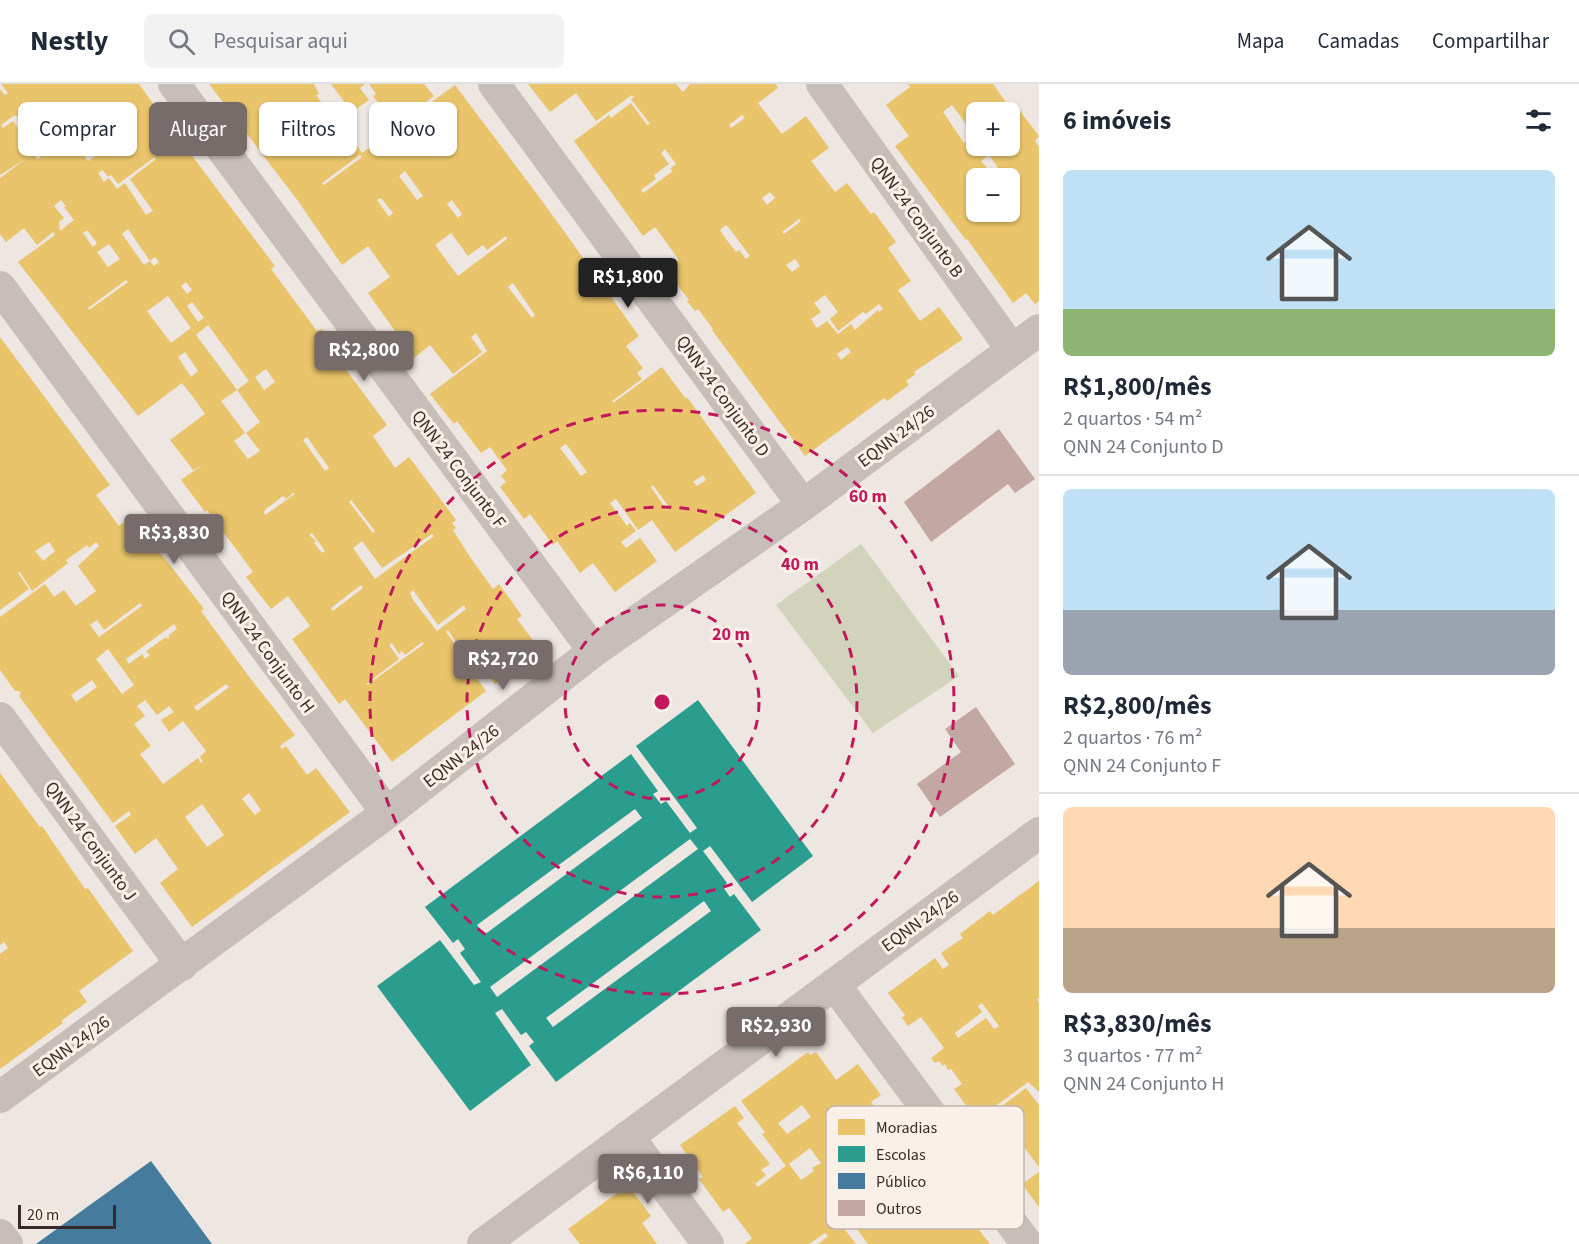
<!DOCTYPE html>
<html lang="pt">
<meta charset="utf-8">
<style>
:root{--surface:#fff;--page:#f2f2f3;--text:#1f2937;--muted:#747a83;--line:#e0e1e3;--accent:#776c69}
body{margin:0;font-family:"Source Sans 3",sans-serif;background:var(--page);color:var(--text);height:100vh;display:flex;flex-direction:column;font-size:22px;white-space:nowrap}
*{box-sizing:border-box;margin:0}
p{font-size:20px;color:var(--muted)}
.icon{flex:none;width:33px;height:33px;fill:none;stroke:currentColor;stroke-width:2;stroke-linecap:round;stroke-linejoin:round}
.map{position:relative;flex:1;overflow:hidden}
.drawer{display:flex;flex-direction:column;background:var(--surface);width:540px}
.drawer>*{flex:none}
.top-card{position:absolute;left:18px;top:18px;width:570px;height:54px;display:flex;gap:12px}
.tools{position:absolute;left:966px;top:18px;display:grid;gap:12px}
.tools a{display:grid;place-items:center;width:54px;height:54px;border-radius:9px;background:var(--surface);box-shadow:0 2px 4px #0004;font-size:30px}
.scale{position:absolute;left:18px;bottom:15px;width:98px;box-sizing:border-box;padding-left:6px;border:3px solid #372b28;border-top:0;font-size:16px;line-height:21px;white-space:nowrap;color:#372b28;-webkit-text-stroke:4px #faf0e8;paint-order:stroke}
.price{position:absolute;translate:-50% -51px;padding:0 14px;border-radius:6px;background:var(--accent);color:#fff;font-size:20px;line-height:39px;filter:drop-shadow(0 2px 3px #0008)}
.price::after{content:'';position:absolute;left:50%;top:36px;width:18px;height:14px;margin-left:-9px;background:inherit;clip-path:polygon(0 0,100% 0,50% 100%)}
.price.selected{background:#222;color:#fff}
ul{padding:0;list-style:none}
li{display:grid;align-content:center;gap:12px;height:318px;padding:0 24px}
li+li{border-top:2px solid var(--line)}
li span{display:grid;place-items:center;height:186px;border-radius:9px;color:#555}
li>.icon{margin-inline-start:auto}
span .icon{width:108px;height:108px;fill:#fffc;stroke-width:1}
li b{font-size:26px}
h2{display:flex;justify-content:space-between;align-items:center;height:72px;padding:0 24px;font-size:26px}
.pill{padding:0 21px;border-radius:9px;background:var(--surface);box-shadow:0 2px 4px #0004;font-size:21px;line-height:54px}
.pill.selected{background:var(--accent);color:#fff}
header{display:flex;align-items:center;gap:36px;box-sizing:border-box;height:84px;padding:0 30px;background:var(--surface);border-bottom:2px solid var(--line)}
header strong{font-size:28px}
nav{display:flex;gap:33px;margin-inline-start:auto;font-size:21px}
.search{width:420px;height:54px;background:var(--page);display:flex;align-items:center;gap:15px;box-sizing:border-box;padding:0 21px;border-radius:9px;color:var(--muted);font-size:22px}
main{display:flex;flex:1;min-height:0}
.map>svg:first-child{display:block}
.green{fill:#d1d3ba}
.homes{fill:#e9c46a;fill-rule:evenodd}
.schools{fill:#2a9d8f;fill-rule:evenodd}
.public{fill:#457b9d}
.building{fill:#c2a7a2}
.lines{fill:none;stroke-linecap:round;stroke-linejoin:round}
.minor{stroke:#c7beb9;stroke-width:32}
.ring{fill:none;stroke:#c2185b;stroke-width:3;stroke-dasharray:10 8}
.labels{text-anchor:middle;stroke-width:6;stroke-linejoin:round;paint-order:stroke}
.street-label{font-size:18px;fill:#372b28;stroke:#faf0e8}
.key{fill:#faf0e8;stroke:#c0b5ae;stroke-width:1.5}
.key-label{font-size:16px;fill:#372b28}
.centre{fill:#c2185b;stroke:#faf0e8;stroke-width:3}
.ring-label{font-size:18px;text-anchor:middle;font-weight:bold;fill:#c2185b;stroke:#faf0e8;stroke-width:6;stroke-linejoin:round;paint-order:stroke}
</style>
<header>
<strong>Nestly</strong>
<div class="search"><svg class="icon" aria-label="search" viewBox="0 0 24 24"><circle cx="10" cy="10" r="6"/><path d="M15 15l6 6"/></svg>Pesquisar aqui</div>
<nav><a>Mapa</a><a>Camadas</a><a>Compartilhar</a></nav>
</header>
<main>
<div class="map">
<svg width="1039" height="1160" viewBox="0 0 1039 1160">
<rect width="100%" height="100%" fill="#ede6e1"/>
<path class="green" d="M 861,460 L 959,592 L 873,649 L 776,521 Z"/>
<path class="homes" d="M 1,0 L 139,0 L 170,43 L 158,52 L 169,66 L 181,57 L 275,182 L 271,185 L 317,247 L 322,245 L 344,276 L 341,279 L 387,341 L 373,352 L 395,384 L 409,373 L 456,436 L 452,439 L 456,444 L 453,446 L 470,473 L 493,505 L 499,500 L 522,532 L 517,535 L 541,567 L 495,600 L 472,569 L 466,573 L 448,546 L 446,548 L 465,574 L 463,576 L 486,607 L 392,678 L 345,615 L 339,620 L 292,555 L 310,542 L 288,512 L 271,525 L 246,493 L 253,488 L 207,426 L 205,428 L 181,396 L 202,381 L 193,386 L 170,356 L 205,330 L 196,317 L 182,299 L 138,332 L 18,178 L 55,151 L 53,148 L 37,161 L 24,144 L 6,158 L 0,150 L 0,94 L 27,74 L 0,91 L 0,5 L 5,11 L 8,9 ZM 30,25 L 53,55 L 36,67 L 41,73 L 37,75 L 33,69 L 35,68 L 13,37 L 3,44 L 1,41 L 15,31 L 18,33 ZM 88,57 L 98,70 L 88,77 L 78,64 ZM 155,73 L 156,75 L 130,95 L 153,127 L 146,131 L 125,99 L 117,105 L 109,94 L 104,98 L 98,89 L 103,86 L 108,93 L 111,91 L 118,100 ZM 61,116 L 66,122 L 64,123 L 74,136 L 60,147 L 59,138 L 64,134 L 54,122 ZM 128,145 L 150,177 L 155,173 L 159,178 L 154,182 L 150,177 L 144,181 L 122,150 ZM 87,146 L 97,159 L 93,163 L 83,149 ZM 109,160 L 120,175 L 108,183 L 97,168 ZM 126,196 L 128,198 L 89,226 L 88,224 ZM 186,198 L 192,206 L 187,210 L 181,202 ZM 168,212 L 191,244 L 171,259 L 147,227 ZM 192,218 L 204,234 L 198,238 L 187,222 ZM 208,241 L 249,297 L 237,306 L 260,338 L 246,349 L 260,367 L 248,375 L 234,357 L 245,349 L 221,317 L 237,306 L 196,251 ZM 185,268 L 198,287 L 191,293 L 178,273 ZM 266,285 L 275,298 L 264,306 L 255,293 ZM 307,353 L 329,384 L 325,387 L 303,356 ZM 293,409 L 295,410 L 265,431 L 264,428 L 266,425 L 283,412 L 286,415 ZM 351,416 L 375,447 L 373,449 L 349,418 ZM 312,449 L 325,467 L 322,469 L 314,459 L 316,457 L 309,451 ZM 432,450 L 434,452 L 375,495 L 353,464 L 362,457 L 382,484 ZM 361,501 L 363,504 L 333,527 L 331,524 ZM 413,506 L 438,541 L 464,521 L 466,525 L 437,547 L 413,516 L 410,509 ZM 422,558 L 424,560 L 367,601 L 366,600 L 399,575 L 389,561 L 392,559 L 399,570 L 402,567 L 405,571 Z
M 209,0 L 314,0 L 319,10 L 316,11 L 337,39 L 342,36 L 357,55 L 354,57 L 362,69 L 394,46 L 395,49 L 401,46 L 399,41 L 408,35 L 410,39 L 421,29 L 419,27 L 455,1 L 525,94 L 523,95 L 526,95 L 571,157 L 639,252 L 626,262 L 643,284 L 637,289 L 642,295 L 612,317 L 613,319 L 662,283 L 686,315 L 687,313 L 756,409 L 675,468 L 652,436 L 638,446 L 616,415 L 610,419 L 627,442 L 630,439 L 636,447 L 621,458 L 626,464 L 640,454 L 657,477 L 615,508 L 593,479 L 580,489 L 557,457 L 553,461 L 530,430 L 524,435 L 500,403 L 506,398 L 501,392 L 507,386 L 490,363 L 481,369 L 457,337 L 454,340 L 430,310 L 487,267 L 476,249 L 471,253 L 482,268 L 453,290 L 430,261 L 414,274 L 368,209 L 390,193 L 368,162 L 342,181 L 298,117 ZM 326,47 L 338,64 L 334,67 L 323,50 ZM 360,71 L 362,73 L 324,101 L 322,99 ZM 405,87 L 423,112 L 417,116 L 399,92 ZM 381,114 L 393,129 L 389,133 L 377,116 ZM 452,116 L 462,130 L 458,134 L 447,120 ZM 451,149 L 468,172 L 483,161 L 487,166 L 506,152 L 507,155 L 458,192 L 435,161 ZM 513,199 L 535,231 L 532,234 L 508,203 ZM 566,360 L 587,388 L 581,392 L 560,364 ZM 703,391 L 706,396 L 697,402 L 693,398 ZM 653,401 L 669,423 L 666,425 L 651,403 Z
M 331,0 L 365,0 L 360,4 L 369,16 L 352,28 Z
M 369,0 L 424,0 L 434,12 L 409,31 L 403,34 L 401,33 L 394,39 L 373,12 L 376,10 Z
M 528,0 L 676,0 L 683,8 L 690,0 L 776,0 L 778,4 L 758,19 L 782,50 L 806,32 L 829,64 L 811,77 L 835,108 L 847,99 L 871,130 L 874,128 L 896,158 L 888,164 L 911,197 L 898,206 L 920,237 L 939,223 L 963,255 L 914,288 L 916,290 L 906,297 L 909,301 L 887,317 L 884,314 L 805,372 L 712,246 L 713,245 L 698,225 L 695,227 L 687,217 L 689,216 L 666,186 L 679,176 L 655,143 L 643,152 L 574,57 L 609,31 L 611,34 L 631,19 L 647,41 L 650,40 L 631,15 L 634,13 L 632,11 L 596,37 L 576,9 L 550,28 ZM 742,31 L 745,34 L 731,44 L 729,41 ZM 665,65 L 676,80 L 670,85 L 673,87 L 643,109 L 641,106 L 656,95 L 654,91 L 669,80 L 661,69 ZM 770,108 L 775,114 L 767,121 L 762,114 ZM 799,135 L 801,137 L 784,150 L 782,148 ZM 726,141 L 729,144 L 750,172 L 746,175 L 739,166 L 736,168 L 726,155 L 720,146 ZM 795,175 L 800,182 L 792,188 L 786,181 ZM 825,211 L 838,228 L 830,235 L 838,247 L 863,228 L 866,230 L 879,220 L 883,225 L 879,228 L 878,226 L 855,246 L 851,240 L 838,250 L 827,237 L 817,244 L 811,235 L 821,228 L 814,219 ZM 847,263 L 851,268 L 841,276 L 837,270 Z
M 908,0 L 993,0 L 1011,25 L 1016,22 L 1039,52 L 1035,57 L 1039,63 L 1039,217 L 1035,220 L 1026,209 L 1013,219 L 967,155 L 966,156 L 895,62 L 909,52 L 886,21 L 910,3 ZM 952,21 L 975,52 L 964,59 L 943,28 ZM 976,28 L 1010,28 L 1010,62 L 976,62 ZM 989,71 L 998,84 L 993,88 L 998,94 L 1010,94 L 1010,106 L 1018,117 L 1018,119 L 1004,130 L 1002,129 L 1004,128 L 976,128 L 976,94 L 996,94 L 981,77 Z
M 0,253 L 110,401 L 96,411 L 119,442 L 124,438 L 147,469 L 156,463 L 204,525 L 201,527 L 247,590 L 295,651 L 280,662 L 282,665 L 286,662 L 307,691 L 316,684 L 350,728 L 192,843 L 160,799 L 178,785 L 156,754 L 135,770 L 115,742 L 131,731 L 129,727 L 113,739 L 19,612 L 21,610 L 19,607 L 15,607 L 0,586 L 0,533 L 45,500 L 54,513 L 64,506 L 76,522 L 96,507 L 78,482 L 99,462 L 96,458 L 89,464 L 87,461 L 66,476 L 68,479 L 32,507 L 20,488 L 18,489 L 29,505 L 0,526 ZM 49,458 L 55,467 L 43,477 L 35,467 ZM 140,519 L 142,522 L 99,553 L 90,541 L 97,536 L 104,546 ZM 174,540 L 177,545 L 169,551 L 169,554 L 168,555 L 166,553 L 146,567 L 150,571 L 145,575 L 142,570 L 129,580 L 126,575 ZM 108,565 L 134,601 L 122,610 L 96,575 ZM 92,596 L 97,603 L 76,618 L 71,611 ZM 226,600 L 229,603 L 197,627 L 194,623 ZM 145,616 L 157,631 L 169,622 L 174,628 L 161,636 L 169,648 L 183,637 L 206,667 L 200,673 L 203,678 L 201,679 L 198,674 L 163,700 L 140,670 L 151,662 L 134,640 L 145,632 L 137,622 ZM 249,709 L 261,726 L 255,731 L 242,715 ZM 202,720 L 224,751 L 207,763 L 185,733 Z
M 0,689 L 40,743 L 42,742 L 85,805 L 88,804 L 133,867 L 79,907 L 87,918 L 61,937 L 63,939 L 0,985 L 0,870 L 8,864 L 4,858 L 0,861 Z
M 1039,797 L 1039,914 L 1037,915 L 1039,919 L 1039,1008 L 1028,998 L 997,1021 L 999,1024 L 1026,1004 L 1039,1021 L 1039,1083 L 1018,1055 L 1000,1068 L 954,1005 L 962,1000 L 951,985 L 948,986 L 945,980 L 943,982 L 939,977 L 935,979 L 931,974 L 944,964 L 921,933 L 908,942 L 902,934 L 905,931 L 888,909 L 935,874 L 943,885 L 949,881 L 941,869 L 963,854 L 960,850 L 990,827 L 993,831 ZM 982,919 L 999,942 L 994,945 L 986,934 L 958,954 L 955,949 L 982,928 L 978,922 Z
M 808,968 L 810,971 L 816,968 L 836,996 L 858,980 L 881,1011 L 871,1018 L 894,1049 L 904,1042 L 927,1074 L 918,1080 L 941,1111 L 948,1106 L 990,1160 L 868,1160 L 847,1132 L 839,1138 L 856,1160 L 818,1160 L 828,1152 L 825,1149 L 809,1160 L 745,1160 L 752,1154 L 729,1124 L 723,1128 L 699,1095 L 703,1093 L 680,1061 L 735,1022 L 744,1034 L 737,1039 L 770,1080 L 761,1086 L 766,1091 L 755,1100 L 758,1103 L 786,1082 L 762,1050 L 765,1048 L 741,1017 ZM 802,1021 L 811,1033 L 787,1050 L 778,1039 ZM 810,1064 L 821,1079 L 812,1084 L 814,1087 L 801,1096 L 789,1080 ZM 885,1100 L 887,1103 L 863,1121 L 854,1108 L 857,1105 L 865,1115 Z
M 1039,1088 L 1039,1123 L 1022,1100 Z
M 628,1101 L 651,1132 L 642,1139 L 657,1160 L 580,1160 L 568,1145 Z"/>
<path class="schools" d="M 698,616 L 813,772 L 752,818 L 710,762 L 703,767 L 727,799 L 723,803 L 730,813 L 734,810 L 761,846 L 556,998 L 529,962 L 534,958 L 526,948 L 521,951 L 502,925 L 495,929 L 531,981 L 470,1027 L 377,902 L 440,856 L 474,901 L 481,898 L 460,869 L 465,865 L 458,855 L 453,859 L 425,823 L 631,670 L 658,707 L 653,710 L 661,720 L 666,717 L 690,749 L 697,744 L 636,662 ZM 635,725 L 642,734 L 484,851 L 477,841 ZM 690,755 L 698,765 L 497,913 L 490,903 ZM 704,817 L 711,827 L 553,943 L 546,934 Z"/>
<path class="public" d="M 151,1077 L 212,1160 L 36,1160 L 94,1118 Z"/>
<path class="building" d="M 999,345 L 1035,395 L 1015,409 L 1008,400 L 931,458 L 904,418 Z
M 976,623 L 1015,680 L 940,733 L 917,700 L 961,668 L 945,645 Z"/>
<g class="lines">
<path class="minor" d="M 174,0 L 594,567
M 494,0 L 803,421
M 822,0 L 1012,266
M 0,203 L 387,729
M 0,634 L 182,881
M 834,900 L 1027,1160
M 0,1013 L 387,729 L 594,567 L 803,421 L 1039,246
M 628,1052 L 708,1160
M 0,1151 L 7,1160
M 483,1160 L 1039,749"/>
</g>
<g class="ring">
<circle cx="662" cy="618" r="97"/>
<circle cx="662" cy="618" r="195"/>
<circle cx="662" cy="618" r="292"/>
</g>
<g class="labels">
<g class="street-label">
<text transform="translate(917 133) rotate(54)" y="6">QNN 24 Conjunto B</text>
<text transform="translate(723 312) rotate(54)" y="6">QNN 24 Conjunto D</text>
<text transform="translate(896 352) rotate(-37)" y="6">EQNN 24/26</text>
<text transform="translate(459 385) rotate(53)" y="6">QNN 24 Conjunto F</text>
<text transform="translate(268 568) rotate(54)" y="6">QNN 24 Conjunto H</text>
<text transform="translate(461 672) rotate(-38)" y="6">EQNN 24/26</text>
<text transform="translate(91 757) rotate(54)" y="6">QNN 24 Conjunto J</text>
<text transform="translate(920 837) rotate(-36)" y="6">EQNN 24/26</text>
<text transform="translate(71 962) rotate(-36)" y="6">EQNN 24/26</text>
</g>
</g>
<rect x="826" y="1022" width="198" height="123" rx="9" class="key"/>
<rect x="838" y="1035" width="27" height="16" fill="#e9c46a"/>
<rect x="838" y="1062" width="27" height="16" fill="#2a9d8f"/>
<rect x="838" y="1089" width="27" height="16" fill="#457b9d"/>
<rect x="838" y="1116" width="27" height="16" fill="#c2a7a2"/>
<g class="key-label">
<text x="876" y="1049">Moradias</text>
<text x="876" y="1076">Escolas</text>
<text x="876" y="1103">Público</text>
<text x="876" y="1130">Outros</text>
</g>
<circle cx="662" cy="618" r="9" class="centre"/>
<g class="ring-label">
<text x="868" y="418">60 m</text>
<text x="800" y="486">40 m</text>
<text x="731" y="556">20 m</text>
</g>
</svg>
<div class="tools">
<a>+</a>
<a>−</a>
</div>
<div class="scale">20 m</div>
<b class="price selected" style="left:628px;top:225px">R$1,800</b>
<b class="price" style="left:364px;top:298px">R$2,800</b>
<b class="price" style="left:174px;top:481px">R$3,830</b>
<b class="price" style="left:503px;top:607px">R$2,720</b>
<b class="price" style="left:776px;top:974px">R$2,930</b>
<b class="price" style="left:648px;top:1121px">R$6,110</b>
<div class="top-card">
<a class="pill">Comprar</a>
<a class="pill selected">Alugar</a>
<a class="pill">Filtros</a>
<a class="pill">Novo</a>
</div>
</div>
<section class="drawer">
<h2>6 imóveis<svg class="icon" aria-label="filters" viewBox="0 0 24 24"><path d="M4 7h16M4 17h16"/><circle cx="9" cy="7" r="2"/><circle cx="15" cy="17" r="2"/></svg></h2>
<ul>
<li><span style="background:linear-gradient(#bfe0f5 75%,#8fb573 0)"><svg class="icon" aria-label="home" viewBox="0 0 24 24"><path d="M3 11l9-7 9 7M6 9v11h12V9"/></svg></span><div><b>R$1,800/mês</b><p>2 quartos · 54 m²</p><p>QNN 24 Conjunto D</p></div></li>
<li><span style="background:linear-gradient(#bfe0f5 65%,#9aa5b1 0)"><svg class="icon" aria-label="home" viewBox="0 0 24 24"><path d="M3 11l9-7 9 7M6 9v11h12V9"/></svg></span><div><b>R$2,800/mês</b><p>2 quartos · 76 m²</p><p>QNN 24 Conjunto F</p></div></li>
<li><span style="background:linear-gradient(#ffd9b3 65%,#b9a48a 0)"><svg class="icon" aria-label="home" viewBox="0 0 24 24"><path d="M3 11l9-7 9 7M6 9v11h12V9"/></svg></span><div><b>R$3,830/mês</b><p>3 quartos · 77 m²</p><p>QNN 24 Conjunto H</p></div></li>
</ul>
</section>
</main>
